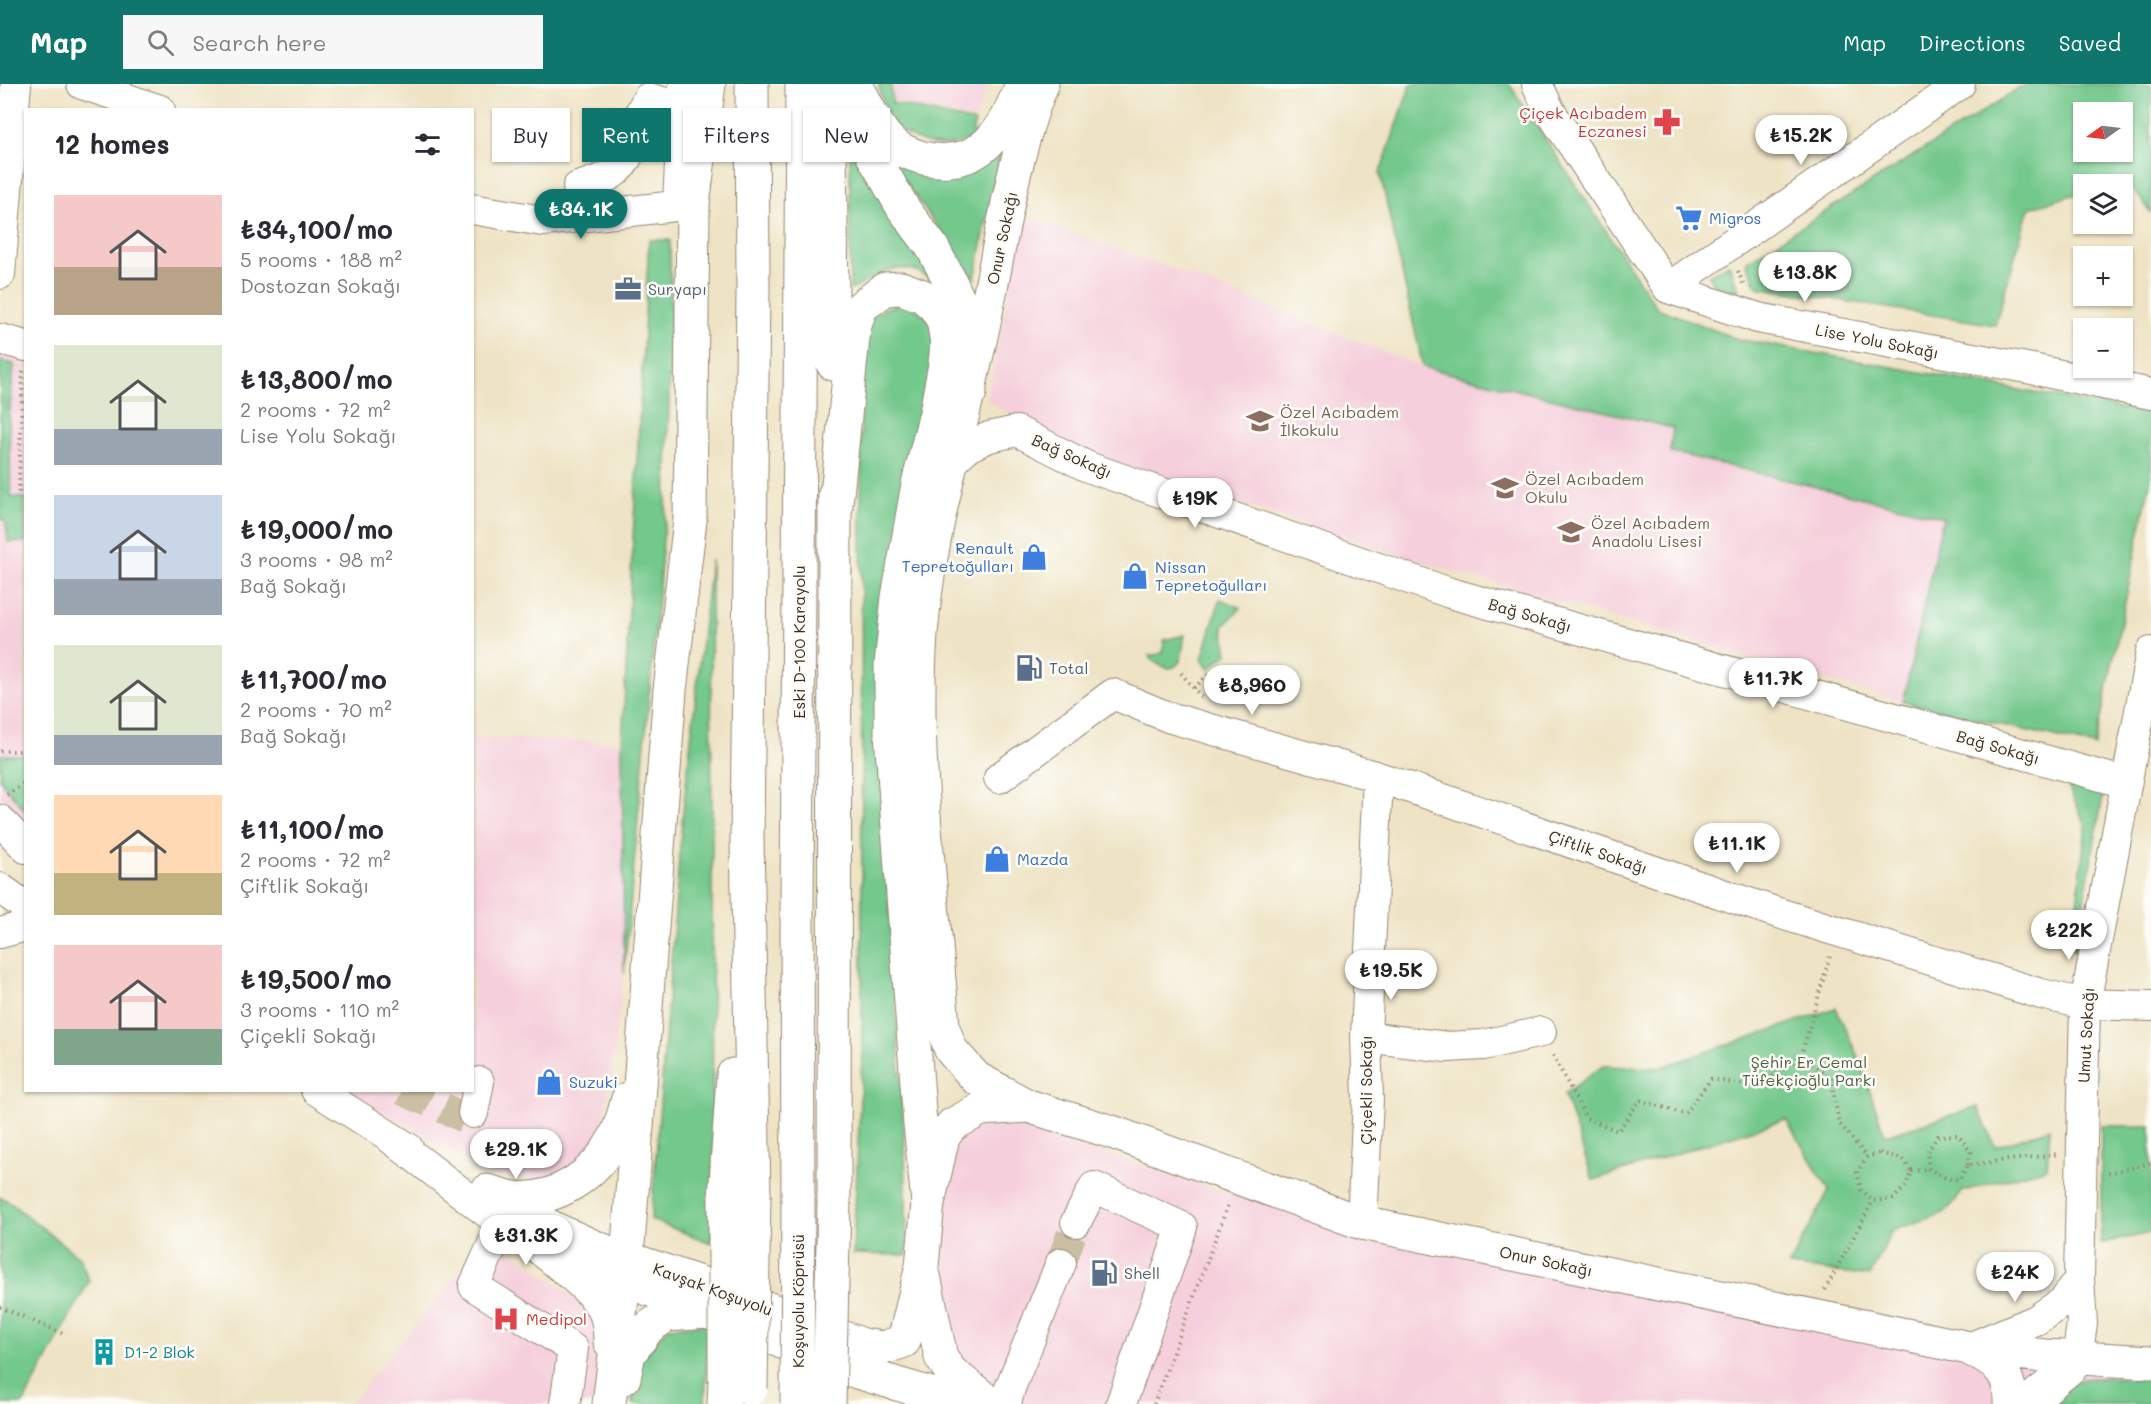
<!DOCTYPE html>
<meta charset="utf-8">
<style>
:root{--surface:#fff;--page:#f7f7f7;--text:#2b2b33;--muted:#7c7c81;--accent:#0f766e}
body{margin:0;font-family:Mali,sans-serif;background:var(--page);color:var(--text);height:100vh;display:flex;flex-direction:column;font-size:22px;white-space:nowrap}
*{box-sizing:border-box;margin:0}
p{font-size:20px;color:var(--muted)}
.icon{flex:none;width:33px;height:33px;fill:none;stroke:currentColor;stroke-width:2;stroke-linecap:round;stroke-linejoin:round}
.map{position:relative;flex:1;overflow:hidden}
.panel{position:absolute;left:24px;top:24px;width:450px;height:984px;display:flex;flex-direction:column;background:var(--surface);border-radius:0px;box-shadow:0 2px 4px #0004}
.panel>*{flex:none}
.hud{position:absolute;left:492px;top:24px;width:570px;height:54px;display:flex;gap:12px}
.needle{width:39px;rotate:256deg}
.buttons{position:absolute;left:2073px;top:18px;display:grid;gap:12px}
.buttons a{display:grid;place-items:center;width:60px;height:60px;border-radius:0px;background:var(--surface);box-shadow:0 2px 4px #0004;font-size:30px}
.price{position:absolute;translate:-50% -51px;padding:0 14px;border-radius:21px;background:#fff;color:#222;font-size:20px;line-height:39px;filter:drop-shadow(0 2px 3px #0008)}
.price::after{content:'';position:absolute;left:50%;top:36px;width:18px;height:14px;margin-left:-9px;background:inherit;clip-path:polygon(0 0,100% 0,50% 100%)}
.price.selected{background:var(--accent);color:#fff}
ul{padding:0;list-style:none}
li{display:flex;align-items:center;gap:18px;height:150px;padding:0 30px}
li span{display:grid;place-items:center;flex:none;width:168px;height:120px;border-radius:0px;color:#555}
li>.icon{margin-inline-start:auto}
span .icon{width:72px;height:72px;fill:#fffc;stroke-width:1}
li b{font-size:26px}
h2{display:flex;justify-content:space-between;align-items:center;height:72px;padding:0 30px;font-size:26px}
.tag{padding:0 21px;border-radius:0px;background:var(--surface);box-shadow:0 2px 4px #0004;font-size:21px;line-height:54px}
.tag.selected{background:var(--accent);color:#fff}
header{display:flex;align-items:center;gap:36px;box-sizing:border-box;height:84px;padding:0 30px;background:var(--accent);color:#fff}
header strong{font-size:28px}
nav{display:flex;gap:33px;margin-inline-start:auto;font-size:21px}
.search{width:420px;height:54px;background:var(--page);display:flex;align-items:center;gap:15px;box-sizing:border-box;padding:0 21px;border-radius:0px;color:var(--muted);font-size:22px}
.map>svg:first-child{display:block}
.built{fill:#f5cfdb}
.green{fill:#73c88c;stroke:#577955;stroke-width:1.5;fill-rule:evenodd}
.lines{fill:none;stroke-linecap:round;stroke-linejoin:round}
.minor-tunnel{stroke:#cabea3;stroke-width:30;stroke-dasharray:30 15;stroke-linecap:butt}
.minor-casing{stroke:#948671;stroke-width:32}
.major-casing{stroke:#948671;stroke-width:35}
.highway-casing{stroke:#948671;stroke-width:35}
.path{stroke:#948671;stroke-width:4;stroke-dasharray:1.5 4.5;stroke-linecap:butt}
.minor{stroke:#fff;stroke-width:30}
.major{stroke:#fff;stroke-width:33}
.highway{stroke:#fff;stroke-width:33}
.highway-bridge-casing{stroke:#948671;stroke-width:35;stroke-linecap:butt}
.highway-bridge{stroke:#fff;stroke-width:33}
.labels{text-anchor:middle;stroke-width:5;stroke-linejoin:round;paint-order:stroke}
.health-label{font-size:16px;fill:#be3a42;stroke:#fdfcf7;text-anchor:end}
.shop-label{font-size:16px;fill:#366cbe;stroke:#fdfcf7;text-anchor:start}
.street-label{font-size:16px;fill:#3b2a1e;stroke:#fdfcf7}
.service-label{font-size:16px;fill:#4e5e75;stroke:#fdfcf7;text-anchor:start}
.education-label{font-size:16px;fill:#785e54;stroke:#fdfcf7;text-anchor:start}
.park-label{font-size:16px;fill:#4f6144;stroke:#fdfcf7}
.culture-label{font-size:16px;fill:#0d838f;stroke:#fdfcf7;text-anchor:start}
</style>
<header>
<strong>Map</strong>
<div class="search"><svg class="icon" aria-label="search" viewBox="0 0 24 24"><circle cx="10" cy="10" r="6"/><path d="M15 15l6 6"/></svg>Search here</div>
<nav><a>Map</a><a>Directions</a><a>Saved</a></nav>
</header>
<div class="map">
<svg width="2151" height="1320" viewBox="0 0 2151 1320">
<rect width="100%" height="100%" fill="#fdfcf7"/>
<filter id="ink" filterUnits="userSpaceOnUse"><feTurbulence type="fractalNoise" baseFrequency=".0167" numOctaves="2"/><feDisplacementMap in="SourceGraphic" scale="12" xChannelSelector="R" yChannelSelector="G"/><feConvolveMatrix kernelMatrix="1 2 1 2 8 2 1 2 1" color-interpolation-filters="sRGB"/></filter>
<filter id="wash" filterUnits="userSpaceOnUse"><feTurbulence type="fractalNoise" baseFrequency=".008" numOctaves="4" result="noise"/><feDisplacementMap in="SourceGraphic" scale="24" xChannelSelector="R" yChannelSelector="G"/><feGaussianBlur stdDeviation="1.35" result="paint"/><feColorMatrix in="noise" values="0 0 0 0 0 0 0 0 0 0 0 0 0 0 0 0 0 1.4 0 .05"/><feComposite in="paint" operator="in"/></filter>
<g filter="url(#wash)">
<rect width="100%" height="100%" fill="#eee3c4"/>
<path class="built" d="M 892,0 L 988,0 L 975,36 L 893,17 Z
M 1025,133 L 1152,177 L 1423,283 L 1673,344 L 1670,368 L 1943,434 L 1903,618 L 1439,483 L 1097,374 L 986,317 Z
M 0,256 L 25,261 L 25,745 L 0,717 Z
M 473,653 L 622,659 L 624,890 L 603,1043 L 583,1076 L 547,1097 L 496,1092 L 385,1030 L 350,1007 L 472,1006 Z
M 1006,1039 L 1374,1154 L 2151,1286 L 2151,1320 L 1009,1320 L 969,1289 L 949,1261 L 943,1196 L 951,1070 L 967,1047 Z
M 506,1164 L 587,1222 L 598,1248 L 600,1281 L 598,1320 L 350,1320 L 472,1173 Z"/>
<path class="green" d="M 879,0 L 891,0 L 892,19 L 975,38 L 973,45 L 974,54 C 967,56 959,60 951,61 C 934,64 910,55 897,44 C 888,35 880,13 879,0 Z
M 1411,0 L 1509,0 L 1657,224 L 1737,255 L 2151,330 L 2151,394 L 2095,662 L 1903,618 L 1943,433 L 1670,368 L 1673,344 L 1423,283 L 1380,89 Z
M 2026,0 L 2151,0 L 2151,128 L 2125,95 L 2107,100 L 2084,100 L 2083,108 L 2029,124 L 1995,241 L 1757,203 L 1746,178 ZM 2084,28 L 2122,28 L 2122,68 L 2084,68 Z
M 850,43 L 951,213 C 926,192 914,175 879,190 C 869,195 861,203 850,206 Z
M 1002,59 L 975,195 L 886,71 Z
M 649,156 L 670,156 L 671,244 L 666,424 L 624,890 L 622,659 Z
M 1729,180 L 1739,207 L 1714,203 L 1709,191 Z
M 899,220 L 911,223 L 928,233 L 935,252 L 885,761 L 905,1064 L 907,1171 L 853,1170 L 862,974 L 861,250 C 872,232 879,225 899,220 Z
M 0,277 L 14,280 L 9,334 L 11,413 L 25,414 L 25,458 L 8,458 L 6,439 L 0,433 Z
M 711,476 L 713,1107 L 711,1159 L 651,1136 L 682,737 Z
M 1220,515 L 1241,524 L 1223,542 L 1227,570 L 1209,585 L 1202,575 Z
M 1185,551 C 1183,559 1183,568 1181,575 C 1174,591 1157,582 1149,572 L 1163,569 L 1164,556 Z
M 0,671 L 25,671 L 25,727 L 0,696 Z
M 2062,689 L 2105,701 L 2075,867 L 2072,866 L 2086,742 Z
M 1836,924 L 1858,973 L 1885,1051 L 1978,1023 L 1995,1063 L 2050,1044 L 2047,1084 L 1963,1107 L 1946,1128 L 1892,1147 L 1870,1192 L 1789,1182 L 1829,1106 L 1786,1035 L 1593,1096 L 1564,1010 L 1603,982 L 1659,984 Z
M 2101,1042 L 2151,1042 L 2151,1149 L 2101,1159 Z
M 0,1113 L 8,1117 L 80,1174 L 89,1197 L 23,1320 L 0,1320 Z
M 708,1240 L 705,1320 L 632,1320 L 636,1280 L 669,1243 Z
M 2110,1293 L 2151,1296 L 2151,1320 L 2052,1320 L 2062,1302 L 2083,1295 Z"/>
</g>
<g filter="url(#ink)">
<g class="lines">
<path class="minor-tunnel" d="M 402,1006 L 465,1034
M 1061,1179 L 1076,1138"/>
<defs>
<path id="minor" d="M 82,0 L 160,26
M 1537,0 L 1550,27 L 1668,204 L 1758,234 L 2032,285 L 2151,310
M 578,103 C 591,99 607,95 617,86 C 633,72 632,54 638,35 C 640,28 644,21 648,14 L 683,24
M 678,120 L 684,0
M 472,125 L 543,137 L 693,120
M 0,190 L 16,0
M 1668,204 L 1960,0
M 0,255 L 26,262
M 953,376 L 968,363 L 989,353 L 1017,347 L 1088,383 L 1450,509 L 2126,699
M 999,694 L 1113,610 L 1168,633 L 1378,693 L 1772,827 L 2041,910 L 2085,920 L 2151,922
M 0,736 L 26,764
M 0,804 L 26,823
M 0,849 L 26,842
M 1366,953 L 1447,963 L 1483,961 L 1541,948
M 316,1006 L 408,1064
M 473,1029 L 479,998
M 389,1053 L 502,1140 L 534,1159 L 624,1198 L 707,1228
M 492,1110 C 535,1135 579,1156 627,1174
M 1076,1138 L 1094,1103 L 1182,1143 L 1121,1320
M 1362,1139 L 1368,1015 L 1366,953 L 1378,693
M 502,1140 L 474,1202 L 573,1265 L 565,1320
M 1969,1264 L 2036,1236 L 2064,1217 L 2079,1195
M 2077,1274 L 2082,1240 L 2079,1195 L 2085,920 L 2151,568
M 1006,1320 L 1010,1304 L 1061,1179"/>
<path id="major" d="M 1042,0 C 1012,74 1000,165 983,243 C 962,345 929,446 921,550 C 912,682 934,814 943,944 L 951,966 L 976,994 L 1028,1022 L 1112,1048 L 1362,1139 L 1969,1264 L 2045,1272 L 2151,1278
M 861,10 C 869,25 876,42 887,54 C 895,64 911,71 923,74 C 980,87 1004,47 1022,0
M 534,1159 C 554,1176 597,1207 606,1230 C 609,1238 610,1250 610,1258
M 924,1192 L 941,1273 L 951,1288 L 991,1320
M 1970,1265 C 1997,1279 2011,1287 2010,1320
M 624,1294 L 629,1270 L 649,1243 L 667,1231 L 707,1228 L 857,1288 L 965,1320
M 609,1320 L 627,1174 L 706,1201 L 863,1261 L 883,1264 L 904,1257 L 922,1182 L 928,1119 L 943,1053 L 952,1041 L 981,1025 L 1028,1022
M 2026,1320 L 2071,1283 L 2077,1274"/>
<path id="highway" d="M 752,0 L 753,205 L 747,756 L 754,1111
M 829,0 L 833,280
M 857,0 L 864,44 L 872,70 L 903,124 L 932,163 L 949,195 L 964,228 L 970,308
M 835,430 L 854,244 L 861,223 L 885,205 L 901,204 L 923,212 L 935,223 L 943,236 L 947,259 L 945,280 L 936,329 L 918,400 L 898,513 L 891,581 L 891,649 L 920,1040 L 928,1119
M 487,1107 C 496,1109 505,1113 514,1114 C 556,1118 595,1091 614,1055 C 621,1043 624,1029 628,1015
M 725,1114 L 733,991
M 798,1115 L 797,825 L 802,0
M 834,1118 L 835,410
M 627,1174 L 670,606 L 690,436 L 693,120 L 709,0
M 724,1320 L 725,1298
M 956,1320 L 961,1318"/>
</defs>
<use href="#minor" class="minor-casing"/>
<use href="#major" class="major-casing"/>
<use href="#highway" class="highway-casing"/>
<path class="path" d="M 1738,187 L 1744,202
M 23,287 L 19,395 L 19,409 L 26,409
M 1181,589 L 1202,614
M 1194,604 L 1211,588
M 0,667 L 26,667
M 7,711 L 26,698
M 1553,971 L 1586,1034 L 1618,1047 L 1640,1016 L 1685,1030 L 1711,995 L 1758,1003 L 1801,972 L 1831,994 L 1839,1039 L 1867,1073
M 1801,972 L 1830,872
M 1880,1069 L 1903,1075 L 1911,1087 L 1906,1102 L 1893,1115 L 1873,1117 L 1861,1106 L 1857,1088 L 1867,1073 Z
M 1968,1081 L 1971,1068 L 1958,1051 L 1938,1052 L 1927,1068 L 1929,1085 L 1944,1093 L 1959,1096 L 1968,1081 L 2058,1070
M 1911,1087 L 1929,1085
M 2108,1089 L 2151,1079
M 1825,1206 L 1873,1117
M 0,1223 L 66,1251
M 1154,1320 L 1229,1118"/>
<use href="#minor" class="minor"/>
<use href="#major" class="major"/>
<use href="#highway" class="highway"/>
<defs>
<path id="highway-bridge" d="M 725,1114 L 725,1298
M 751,1305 L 754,1111
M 797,1319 L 798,1115
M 829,1320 L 834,1118"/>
</defs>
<use href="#highway-bridge" class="highway-bridge-casing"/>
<use href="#highway-bridge" class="highway-bridge"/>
</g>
</g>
<defs>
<symbol id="pharmacy-bare" viewBox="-9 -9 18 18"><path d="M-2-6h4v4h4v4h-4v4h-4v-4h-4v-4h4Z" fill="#e0444e" stroke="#fdfcf7" stroke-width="2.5" paint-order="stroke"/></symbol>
<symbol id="supermarket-bare" viewBox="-9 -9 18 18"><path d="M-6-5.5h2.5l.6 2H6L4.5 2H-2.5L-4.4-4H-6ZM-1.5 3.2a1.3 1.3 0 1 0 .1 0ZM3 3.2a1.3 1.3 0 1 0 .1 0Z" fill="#3f7fe0" stroke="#fdfcf7" stroke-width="2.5" paint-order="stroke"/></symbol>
<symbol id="office-bare" viewBox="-9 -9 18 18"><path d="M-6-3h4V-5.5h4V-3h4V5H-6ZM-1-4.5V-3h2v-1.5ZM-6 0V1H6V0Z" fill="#5c6f8a" stroke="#fdfcf7" stroke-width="2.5" paint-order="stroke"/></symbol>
<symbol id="school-bare" viewBox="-9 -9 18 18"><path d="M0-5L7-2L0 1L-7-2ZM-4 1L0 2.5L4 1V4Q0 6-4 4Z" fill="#8d6e63" stroke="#fdfcf7" stroke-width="2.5" paint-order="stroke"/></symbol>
<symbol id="shop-bare" viewBox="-9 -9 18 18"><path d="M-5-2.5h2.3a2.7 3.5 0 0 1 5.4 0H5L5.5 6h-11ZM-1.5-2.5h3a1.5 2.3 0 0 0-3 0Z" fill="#3f7fe0" stroke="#fdfcf7" stroke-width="2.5" paint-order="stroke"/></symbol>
<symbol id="fuel-bare" viewBox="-9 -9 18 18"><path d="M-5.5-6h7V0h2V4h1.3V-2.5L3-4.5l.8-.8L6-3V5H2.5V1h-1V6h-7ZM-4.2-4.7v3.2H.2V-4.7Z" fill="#5c6f8a" stroke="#fdfcf7" stroke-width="2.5" paint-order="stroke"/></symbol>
<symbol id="hospital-bare" viewBox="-9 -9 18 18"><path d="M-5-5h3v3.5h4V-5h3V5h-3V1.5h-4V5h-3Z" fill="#e0444e" stroke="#fdfcf7" stroke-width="2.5" paint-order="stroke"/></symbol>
<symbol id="building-bare" viewBox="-9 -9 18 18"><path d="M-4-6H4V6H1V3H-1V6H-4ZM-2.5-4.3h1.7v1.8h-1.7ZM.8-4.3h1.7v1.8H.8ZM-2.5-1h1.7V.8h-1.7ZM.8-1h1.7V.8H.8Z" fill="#0f9aa8" stroke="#fdfcf7" stroke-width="2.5" paint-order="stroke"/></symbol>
</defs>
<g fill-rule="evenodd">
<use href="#pharmacy-bare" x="1648" y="19" width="38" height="38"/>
<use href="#supermarket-bare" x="1670" y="115" width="38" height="38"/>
<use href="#office-bare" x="609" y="186" width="38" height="38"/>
<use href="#school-bare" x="1241" y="318" width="38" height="38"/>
<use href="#school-bare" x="1486" y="385" width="38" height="38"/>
<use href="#school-bare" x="1552" y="429" width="38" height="38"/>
<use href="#shop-bare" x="1015" y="454" width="38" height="38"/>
<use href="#shop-bare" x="1116" y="473" width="38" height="38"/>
<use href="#fuel-bare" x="1010" y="565" width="38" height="38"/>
<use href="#shop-bare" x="978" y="756" width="38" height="38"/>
<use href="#shop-bare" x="530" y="979" width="38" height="38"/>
<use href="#fuel-bare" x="1085" y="1170" width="38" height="38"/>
<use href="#hospital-bare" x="487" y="1216" width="38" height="38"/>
<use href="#building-bare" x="85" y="1249" width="38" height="38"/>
</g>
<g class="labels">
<g class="health-label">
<text x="1647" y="35">Çiçek Acıbadem<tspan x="1647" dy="18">Eczanesi</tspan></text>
<text x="526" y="1241" text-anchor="start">Medipol</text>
</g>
<g class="shop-label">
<text x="1709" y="140">Migros</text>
<text x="1014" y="470" text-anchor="end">Renault<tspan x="1014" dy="18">Tepretoğulları</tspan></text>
<text x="1155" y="489">Nissan<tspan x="1155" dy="18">Tepretoğulları</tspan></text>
<text x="1017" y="781">Mazda</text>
<text x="569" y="1004">Suzuki</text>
</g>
<g class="street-label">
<text transform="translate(1002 154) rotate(-78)" y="6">Onur Sokağı</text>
<text transform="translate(1877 257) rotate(11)" y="6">Lise Yolu Sokağı</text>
<text transform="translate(1072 372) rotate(24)" y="6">Bağ Sokağı</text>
<text transform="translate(1530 531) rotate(16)" y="6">Bağ Sokağı</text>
<text transform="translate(799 558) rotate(-90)" y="6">Eski D-100 Karayolu</text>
<text transform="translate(1998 663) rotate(16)" y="6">Bağ Sokağı</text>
<text transform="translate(1598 768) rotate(19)" y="6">Çiftlik Sokağı</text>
<text transform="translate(2086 951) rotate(-87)" y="6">Umut Sokağı</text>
<text transform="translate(1366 1006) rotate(-90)" y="6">Çiçekli Sokağı</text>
<text transform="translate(1546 1177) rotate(12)" y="6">Onur Sokağı</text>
<text transform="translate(713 1205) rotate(20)" y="6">Kavşak Koşuyolu</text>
<text transform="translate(798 1217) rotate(-90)" y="6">Koşuyolu Köprüsü</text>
</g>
<g class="service-label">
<text x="648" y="211">Suryapı</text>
<text x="1049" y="590">Total</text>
<text x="1124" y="1195">Shell</text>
</g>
<g class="education-label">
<text x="1280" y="334">Özel Acıbadem<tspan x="1280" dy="18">İlkokulu</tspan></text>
<text x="1525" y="401">Özel Acıbadem<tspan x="1525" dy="18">Okulu</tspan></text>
<text x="1591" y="445">Özel Acıbadem<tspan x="1591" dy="18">Anadolu Lisesi</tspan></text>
</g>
<g class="park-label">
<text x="1809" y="984">Şehir Er Cemal<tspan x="1809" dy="18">Tüfekçioğlu Parkı</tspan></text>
</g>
<g class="culture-label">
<text x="124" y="1274">D1-2 Blok</text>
</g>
</g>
</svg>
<div class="buttons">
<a><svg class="needle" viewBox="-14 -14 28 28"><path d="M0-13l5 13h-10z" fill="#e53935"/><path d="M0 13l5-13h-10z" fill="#7c7c81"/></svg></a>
<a><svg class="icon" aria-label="layers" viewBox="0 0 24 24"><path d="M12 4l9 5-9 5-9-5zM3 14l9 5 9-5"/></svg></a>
<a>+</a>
<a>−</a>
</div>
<b class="price" style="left:1801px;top:82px">₺15.2K</b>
<b class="price selected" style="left:581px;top:156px">₺34.1K</b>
<b class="price" style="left:1805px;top:219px">₺13.8K</b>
<b class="price" style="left:1195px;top:445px">₺19K</b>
<b class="price" style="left:1773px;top:625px">₺11.7K</b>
<b class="price" style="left:1252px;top:632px">₺8,960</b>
<b class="price" style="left:1737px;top:790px">₺11.1K</b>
<b class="price" style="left:2069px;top:877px">₺22K</b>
<b class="price" style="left:1391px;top:917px">₺19.5K</b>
<b class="price" style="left:516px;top:1096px">₺29.1K</b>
<b class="price" style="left:526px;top:1182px">₺31.3K</b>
<b class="price" style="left:2015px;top:1219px">₺24K</b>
<div class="hud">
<a class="tag">Buy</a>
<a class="tag selected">Rent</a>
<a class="tag">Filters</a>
<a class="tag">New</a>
</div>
<section class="panel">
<h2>12 homes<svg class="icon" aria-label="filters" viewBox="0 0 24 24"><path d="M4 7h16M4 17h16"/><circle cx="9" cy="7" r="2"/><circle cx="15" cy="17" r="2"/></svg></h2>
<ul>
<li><span style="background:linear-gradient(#f6c9c9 60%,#b9a48a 0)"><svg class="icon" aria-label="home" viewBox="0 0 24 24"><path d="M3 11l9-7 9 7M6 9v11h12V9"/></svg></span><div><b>₺34,100/mo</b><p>5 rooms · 188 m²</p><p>Dostozan Sokağı</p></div></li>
<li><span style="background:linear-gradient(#dfe7d0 70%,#9aa5b1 0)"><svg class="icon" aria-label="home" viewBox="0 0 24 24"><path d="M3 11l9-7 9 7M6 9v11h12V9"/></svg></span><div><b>₺13,800/mo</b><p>2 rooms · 72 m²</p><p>Lise Yolu Sokağı</p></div></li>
<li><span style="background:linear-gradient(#c9d6e8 70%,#9aa5b1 0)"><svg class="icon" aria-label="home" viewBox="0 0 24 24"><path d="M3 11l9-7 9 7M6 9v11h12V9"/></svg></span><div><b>₺19,000/mo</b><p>3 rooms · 98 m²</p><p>Bağ Sokağı</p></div></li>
<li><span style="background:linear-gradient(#dfe7d0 75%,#9aa5b1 0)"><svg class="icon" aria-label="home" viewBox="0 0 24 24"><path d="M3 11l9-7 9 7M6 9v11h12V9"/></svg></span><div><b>₺11,700/mo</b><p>2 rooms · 70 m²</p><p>Bağ Sokağı</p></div></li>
<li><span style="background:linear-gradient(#ffd9b3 65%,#c2b280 0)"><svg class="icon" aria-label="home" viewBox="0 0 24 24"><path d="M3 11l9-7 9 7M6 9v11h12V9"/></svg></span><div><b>₺11,100/mo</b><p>2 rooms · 72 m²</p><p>Çiftlik Sokağı</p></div></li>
<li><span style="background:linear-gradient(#f6c9c9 70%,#7fa58c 0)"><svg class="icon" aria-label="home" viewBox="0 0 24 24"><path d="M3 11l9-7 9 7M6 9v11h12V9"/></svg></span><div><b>₺19,500/mo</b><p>3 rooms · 110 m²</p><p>Çiçekli Sokağı</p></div></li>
</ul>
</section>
</div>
